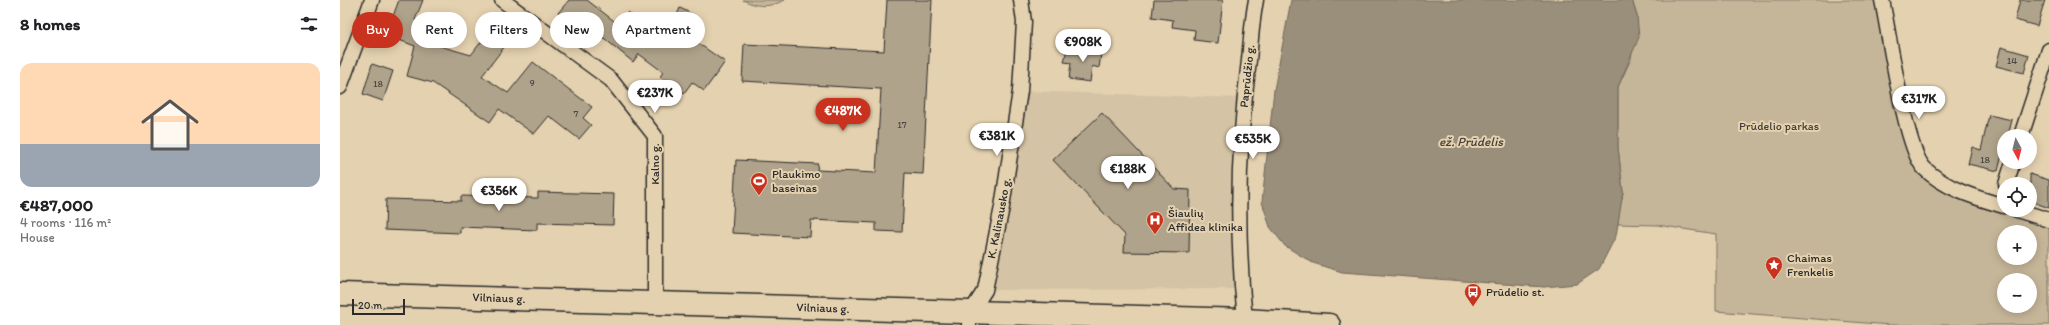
<!DOCTYPE html>
<meta charset="utf-8">
<style>
:root{--surface:#fff;--page:#f6f6f6;--text:#202124;--muted:#757577;--line:#e0e0e0;--accent:#c8321e}
body{margin:0;font-family:Itim,sans-serif;background:var(--page);color:var(--text);height:100vh;display:flex;flex-direction:column;font-size:15px;white-space:nowrap}
*{box-sizing:border-box;margin:0}
p{font-size:13px;color:var(--muted)}
.icon{flex:none;width:22px;height:22px;fill:none;stroke:currentColor;stroke-width:2;stroke-linecap:round;stroke-linejoin:round}
.map{position:relative;flex:1;overflow:hidden}
.drawer{display:flex;flex-direction:column;background:var(--surface);width:340px}
.drawer>*{flex:none}
.hud{position:absolute;left:12px;top:12px;width:380px;height:36px;display:flex;gap:8px}
.needle{width:26px;rotate:173deg}
.tools{position:absolute;left:1657px;top:129px;display:grid;gap:8px}
.tools a{display:grid;place-items:center;width:40px;height:40px;border-radius:50%;background:var(--surface);box-shadow:0 2px 10px #0003;font-size:20px}
.scale{position:absolute;left:12px;bottom:10px;width:53px;box-sizing:border-box;padding-left:4px;border:2px solid #2b2b2b;border-top:0;font-size:11px;line-height:14px;white-space:nowrap;color:#2b2b2b;-webkit-text-stroke:3px #e4d1af;paint-order:stroke}
.price{position:absolute;translate:-50% -34px;padding:0 9px;border-radius:14px;background:#fff;color:#222;font-size:13px;line-height:26px;filter:drop-shadow(0 1px 2px #0008)}
.price::after{content:'';position:absolute;left:50%;top:24px;width:12px;height:9px;margin-left:-6px;background:inherit;clip-path:polygon(0 0,100% 0,50% 100%)}
.price.current{background:var(--accent);color:#fff}
ul{padding:0;list-style:none}
li{display:grid;align-content:center;gap:8px;height:212px;padding:0 20px}
li+li{border-top:1px solid var(--line)}
li span{display:grid;place-items:center;height:124px;border-radius:12px;color:#555}
li>.icon{margin-inline-start:auto}
span .icon{width:72px;height:72px;fill:#fffc;stroke-width:1}
li b{font-size:17px}
h2{display:flex;justify-content:space-between;align-items:center;height:48px;padding:0 20px;font-size:17px}
.chip{padding:0 14px;border-radius:18px;background:var(--surface);box-shadow:0 2px 10px #0003;font-size:14px;line-height:36px}
.chip.current{background:var(--accent);color:#fff}
main{display:flex;flex:1;min-height:0}
.map>svg:first-child{display:block}
.built{fill:#d4c3a4}
.green{fill:#c6b699;stroke:#787062;fill-rule:evenodd}
.water{fill:#9a8f7a;stroke:#6e675a}
.building{fill:#b0a38b;stroke:#2b2b2b}
.lines{fill:none;stroke-linecap:round;stroke-linejoin:round}
.minor-casing{stroke:#2b2b2b;stroke-width:17}
.trunk-casing{stroke:#2b2b2b;stroke-width:25}
.minor{stroke:#e4d1af;stroke-width:14}
.trunk{stroke:#e4d1af;stroke-width:22}
.labels{text-anchor:middle;stroke-width:4;stroke-linejoin:round;paint-order:stroke}
.number-label{font-size:10px;fill:#4c4943}
.street-label{font-size:12px;fill:#2b2b2b;stroke:#e4d1af}
.park-label{font-size:12px;fill:#42403c;stroke:#e4d1af}
.poi-label{font-size:12px;fill:#2b2b2b;stroke:#e4d1af;text-anchor:start}
.water-label{font-size:13px;font-style:italic;fill:#413f3b;stroke:#e4d1af}
</style>
<main>
<section class="drawer">
<h2>8 homes<svg class="icon" aria-label="filters" viewBox="0 0 24 24"><path d="M4 7h16M4 17h16"/><circle cx="9" cy="7" r="2"/><circle cx="15" cy="17" r="2"/></svg></h2>
<ul>
<li><span style="background:linear-gradient(#ffd9b3 65%,#9aa5b1 0)"><svg class="icon" aria-label="home" viewBox="0 0 24 24"><path d="M3 11l9-7 9 7M6 9v11h12V9"/></svg></span><div><b>€487,000</b><p>4 rooms · 116 m²</p><p>House</p></div></li>
</ul>
</section>
<div class="map">
<svg width="1709" height="325" viewBox="0 0 1709 325">
<rect width="100%" height="100%" fill="#e4d1af"/>
<filter id="ink" filterUnits="userSpaceOnUse"><feTurbulence type="fractalNoise" baseFrequency=".025" numOctaves="2"/><feDisplacementMap in="SourceGraphic" scale="8" xChannelSelector="R" yChannelSelector="G"/><feConvolveMatrix kernelMatrix="1 2 1 2 8 2 1 2 1" color-interpolation-filters="sRGB"/></filter>
<g filter="url(#ink)">
<path class="built" d="M 680,91 L 904,98 L 902,289 L 645,290 Z"/>
<path class="green" d="M 403,0 L 445,0 C 430,7 419,8 403,0 Z
M 1292,0 L 1542,0 L 1584,168 L 1664,210 L 1677,210 L 1709,220 L 1709,325 L 1550,325 L 1376,311 L 1376,234 L 1317,225 L 1277,224 L 1283,192 L 1278,147 L 1278,87 L 1291,59 L 1297,16 ZM 1664,232 L 1690,232 L 1690,258 L 1664,258 ZM 1664,280 L 1690,280 L 1690,306 L 1664,306 Z"/>
<path class="water" d="M 951,0 L 1292,0 L 1297,16 L 1299,37 L 1278,87 L 1278,147 L 1283,192 L 1276,236 L 1259,269 L 1237,284 L 1204,287 L 1002,272 L 973,263 L 945,246 L 930,227 L 922,202 L 934,90 Z"/>
<path class="building" d="M 59,0 L 83,0 L 75,20 L 92,26 L 86,42 L 131,55 L 148,33 L 165,46 L 142,76 L 168,93 L 193,62 L 252,107 L 243,118 L 251,125 L 239,139 L 209,116 L 194,134 L 159,109 L 150,122 L 93,83 L 67,76 L 75,46 L 46,35 Z
M 229,0 L 247,0 L 278,24 L 288,12 L 325,42 L 340,8 L 354,15 L 345,34 L 385,62 L 364,91 L 352,82 L 344,93 L 320,77 L 323,72 L 299,54 L 293,62 L 248,25 L 247,27 L 236,18 L 232,23 L 218,13 Z
M 547,0 L 592,0 L 583,174 L 565,173 L 562,232 L 536,231 L 536,223 L 471,220 L 470,237 L 392,233 L 396,160 L 478,164 L 477,170 L 536,173 L 541,89 L 402,81 L 404,44 L 544,51 Z
M 814,0 L 883,0 L 878,43 L 854,40 L 855,30 L 832,27 L 833,20 L 812,17 Z
M 1680,0 L 1705,0 L 1697,26 L 1675,20 Z
M 748,45 L 762,47 L 759,68 L 752,66 L 750,82 L 729,79 L 731,63 L 724,62 L 727,49 L 747,52 Z
M 1661,47 L 1689,55 L 1684,73 L 1656,66 Z
M 32,64 L 53,71 L 43,101 L 23,94 Z
M 762,113 L 834,189 L 850,190 L 849,253 L 784,252 L 785,235 L 713,160 Z
M 1649,115 L 1672,120 L 1668,136 L 1664,136 L 1664,146 L 1658,171 L 1628,164 L 1632,147 L 1641,150 Z
M 1690,174 L 1709,180 L 1709,208 L 1690,201 Z
M 198,192 L 274,194 L 273,225 L 197,223 L 197,230 L 120,227 L 120,233 L 45,230 L 46,199 L 121,201 L 121,196 L 198,198 Z"/>
<g class="lines">
<defs>
<path id="minor" d="M 162,0 L 271,80 L 315,136 L 315,303
M 1542,0 C 1549,33 1565,148 1584,168 C 1605,189 1637,198 1664,206
M 0,87 L 32,0
M 1681,136 L 1709,50
M 1666,184 L 1673,162
M 1677,210 L 1709,220
M 905,320 C 896,234 898,146 909,60 C 911,40 912,20 916,0
M 629,325 L 630,313 L 645,290 L 662,207 L 680,91 L 684,22 L 681,0"/>
<path id="trunk" d="M 0,294 L 905,320 L 989,325"/>
</defs>
<use href="#minor" class="minor-casing"/>
<use href="#trunk" class="trunk-casing"/>
<use href="#minor" class="minor"/>
<use href="#trunk" class="trunk"/>
</g>
</g>
<defs>
<symbol id="stadium-pin" viewBox="-11 -11 22 30"><path d="M0 17L-7.5 6A9.5 9.5 0 1 1 7.5 6Z" fill="#c8321e" stroke="#e4d1af"/><path d="M0-5a6.5 5 0 1 0 0 10a6.5 5 0 1 0 0-10ZM-3.5-1.8h7v3.6h-7Z" fill="#fff"/></symbol>
<symbol id="hospital-pin" viewBox="-11 -11 22 30"><path d="M0 17L-7.5 6A9.5 9.5 0 1 1 7.5 6Z" fill="#c8321e" stroke="#e4d1af"/><path d="M-5-5h3v3.5h4V-5h3V5h-3V1.5h-4V5h-3Z" fill="#fff"/></symbol>
<symbol id="sight-pin" viewBox="-11 -11 22 30"><path d="M0 17L-7.5 6A9.5 9.5 0 1 1 7.5 6Z" fill="#c8321e" stroke="#e4d1af"/><path d="M0-6L1.8-2.2L6-1.7L2.9 1.2L3.7 5.4L0 3.3L-3.7 5.4L-2.9 1.2L-6-1.7L-1.8-2.2Z" fill="#fff"/></symbol>
<symbol id="bus-pin" viewBox="-11 -11 22 30"><path d="M0 17L-7.5 6A9.5 9.5 0 1 1 7.5 6Z" fill="#c8321e" stroke="#e4d1af"/><path d="M-5-6H5V4H4V6H2V4H-2V6H-4V4H-5ZM-3.5-4V0h7V-4ZM-3.5 1.2v1.5H-2V1.2ZM2 1.2v1.5H3.5V1.2Z" fill="#fff"/></symbol>
</defs>
<g fill-rule="evenodd">
<use href="#stadium-pin" x="409" y="171" width="20" height="27"/>
<use href="#hospital-pin" x="805" y="210" width="20" height="27"/>
<use href="#sight-pin" x="1424" y="255" width="20" height="27"/>
<use href="#bus-pin" x="1123" y="282" width="20" height="27"/>
</g>
<g class="labels">
<g class="number-label">
<text x="1672" y="64">14</text>
<text x="192" y="86">9</text>
<text x="38" y="87">18</text>
<text x="236" y="117">7</text>
<text x="562" y="128">17</text>
<text x="1645" y="163">18</text>
</g>
<g class="street-label">
<text transform="translate(907 76) rotate(-84)" y="4">Paprūdžio g.</text>
<text transform="translate(315 164) rotate(-90)" y="4">Kalno g.</text>
<text transform="translate(659 218) rotate(-79)" y="4">K. Kalinausko g.</text>
<text transform="translate(159 298) rotate(2)" y="4">Vilniaus g.</text>
<text transform="translate(483 308) rotate(2)" y="4">Vilniaus g.</text>
</g>
<g class="park-label">
<text x="1439" y="130">Prūdelio parkas</text>
</g>
<g class="poi-label">
<text x="432" y="178">Plaukimo<tspan x="432" dy="14">baseinas</tspan></text>
<text x="828" y="217">Šiaulių<tspan x="828" dy="14">Affidea klinika</tspan></text>
<text x="1447" y="262">Chaimas<tspan x="1447" dy="14">Frenkelis</tspan></text>
<text x="1146" y="296">Prūdelio st.</text>
</g>
<g class="water-label">
<text x="1131" y="146">ež. Prūdelis</text>
</g>
</g>
</svg>
<div class="tools">
<a><svg class="needle" viewBox="-14 -14 28 28"><path d="M0-13l5 13h-10z" fill="#e53935"/><path d="M0 13l5-13h-10z" fill="#757577"/></svg></a>
<a><svg class="icon" aria-label="locate" viewBox="0 0 24 24"><circle cx="12" cy="12" r="6"/><path d="M12 2v4M12 18v4M2 12h4M18 12h4"/></svg></a>
<a>+</a>
<a>−</a>
</div>
<div class="scale">20 m</div>
<b class="price" style="left:743px;top:63px">€908K</b>
<b class="price" style="left:315px;top:114px">€237K</b>
<b class="price" style="left:1579px;top:120px">€317K</b>
<b class="price current" style="left:503px;top:132px">€487K</b>
<b class="price" style="left:657px;top:157px">€381K</b>
<b class="price" style="left:913px;top:160px">€535K</b>
<b class="price" style="left:788px;top:190px">€188K</b>
<b class="price" style="left:159px;top:212px">€356K</b>
<div class="hud">
<a class="chip current">Buy</a>
<a class="chip">Rent</a>
<a class="chip">Filters</a>
<a class="chip">New</a>
<a class="chip">Apartment</a>
</div>
</div>
</main>
